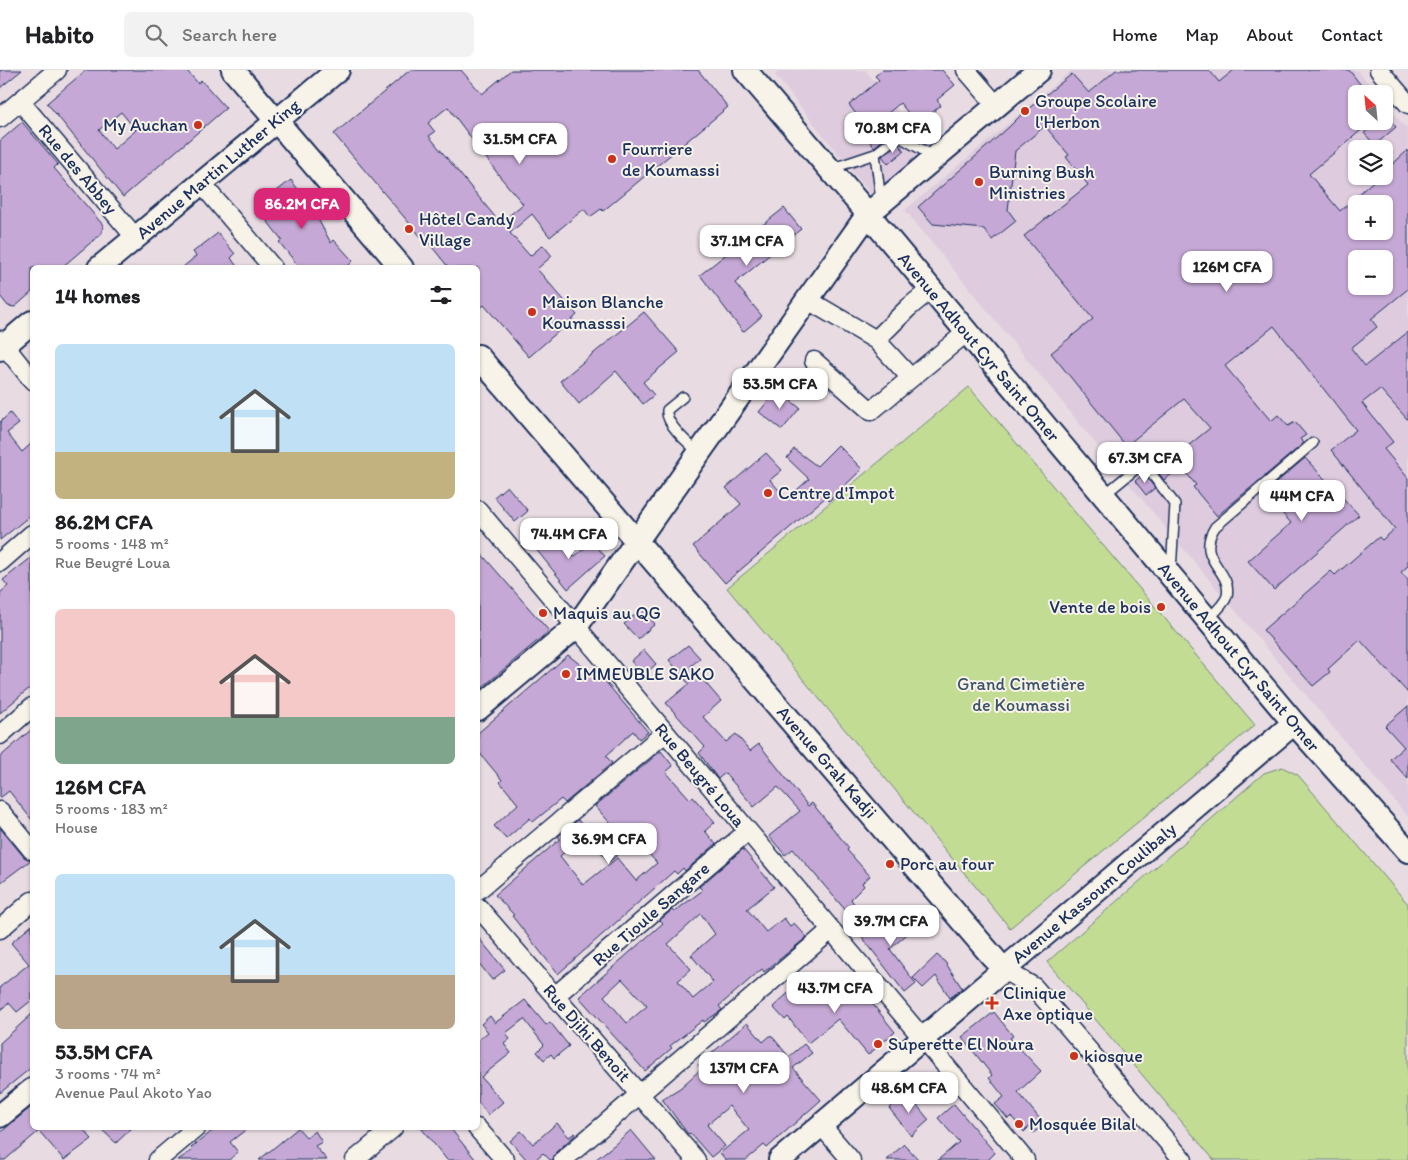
<!DOCTYPE html>
<meta charset="utf-8">
<style>
:root{--surface:#fff;--page:#f2f2f2;--text:#202124;--muted:#757577;--line:#e0e0e0;--accent:#db2777}
body{margin:0;font-family:Itim,sans-serif;background:var(--page);color:var(--text);height:100vh;display:flex;flex-direction:column;font-size:19px;white-space:nowrap}
*{box-sizing:border-box;margin:0}
p{font-size:16px;color:var(--muted)}
.icon{flex:none;width:28px;height:28px;fill:none;stroke:currentColor;stroke-width:2;stroke-linecap:round;stroke-linejoin:round}
.map{position:relative;flex:1;overflow:hidden}
.drawer{position:absolute;left:30px;top:195px;width:450px;height:865px;display:flex;flex-direction:column;background:var(--surface);border-radius:8px;box-shadow:0 1px 4px #0004}
.drawer>*{flex:none}
.needle{width:32px;rotate:333deg}
.controls{position:absolute;left:1348px;top:15px;display:grid;gap:10px}
.controls a{display:grid;place-items:center;width:45px;height:45px;border-radius:8px;background:var(--surface);box-shadow:0 1px 4px #0004;font-size:25px}
.price{position:absolute;translate:-50% -42px;padding:0 11px;border-radius:10px;background:#fff;color:#222;font-size:16px;line-height:32px;filter:drop-shadow(0 1px 2px #0008)}
.price::after{content:'';position:absolute;left:50%;top:30px;width:15px;height:11px;margin-left:-8px;background:inherit;clip-path:polygon(0 0,100% 0,50% 100%)}
.price.current{background:var(--accent);color:#fff}
ul{padding:0;list-style:none}
li{display:grid;align-content:center;gap:10px;height:265px;padding:0 25px}
li span{display:grid;place-items:center;height:155px;border-radius:8px;color:#555}
li>.icon{margin-inline-start:auto}
span .icon{width:90px;height:90px;fill:#fffc;stroke-width:1}
li b{font-size:21px}
h2{display:flex;justify-content:space-between;align-items:center;height:60px;padding:0 25px;font-size:21px}
header{display:flex;align-items:center;gap:30px;box-sizing:border-box;height:70px;padding:0 25px;background:var(--surface);border-bottom:1px solid var(--line)}
header strong{font-size:24px}
nav{display:flex;gap:28px;margin-inline-start:auto;font-size:18px}
.search{width:350px;height:45px;background:var(--page);display:flex;align-items:center;gap:12px;box-sizing:border-box;padding:0 18px;border-radius:8px;color:var(--muted);font-size:19px}
.map>svg:first-child{display:block}
.built{fill:#deccde;fill-rule:evenodd}
.green{fill:#c2dc94;stroke:#6e8679}
.building{fill:#c5a8d5;stroke:#1b2f5e;fill-rule:evenodd}
.lines{fill:none;stroke-linecap:round;stroke-linejoin:round}
.service-casing{stroke:#1b2f5e;stroke-width:12}
.minor-casing{stroke:#1b2f5e;stroke-width:21}
.tertiary-casing{stroke:#1b2f5e;stroke-width:26}
.service{stroke:#f7f3e8;stroke-width:9}
.minor{stroke:#f7f3e8;stroke-width:18}
.tertiary{stroke:#f7f3e8;stroke-width:22}
.poi-dot{fill:#c8321e;stroke:#f7f3e8;stroke-width:2}
.labels{text-anchor:middle;stroke-width:4;stroke-linejoin:round;paint-order:stroke}
.poi-label{font-size:18px;fill:#1b2f5e;stroke:#f7f3e8;text-anchor:start}
.street-label{font-size:18px;fill:#1b2f5e;stroke:#f7f3e8}
.park-label{font-size:18px;fill:#3c5269;stroke:#f7f3e8}
</style>
<header>
<strong>Habito</strong>
<div class="search"><svg class="icon" aria-label="search" viewBox="0 0 24 24"><circle cx="10" cy="10" r="6"/><path d="M15 15l6 6"/></svg>Search here</div>
<nav><a>Home</a><a>Map</a><a>About</a><a>Contact</a></nav>
</header>
<div class="map">
<svg width="1408" height="1090" viewBox="0 0 1408 1090">
<rect width="100%" height="100%" fill="#e8dce2"/>
<filter id="ink" filterUnits="userSpaceOnUse"><feTurbulence type="fractalNoise" baseFrequency=".02" numOctaves="2"/><feDisplacementMap in="SourceGraphic" scale="10" xChannelSelector="R" yChannelSelector="G"/><feConvolveMatrix kernelMatrix="1 2 1 2 8 2 1 2 1" color-interpolation-filters="sRGB"/></filter>
<g filter="url(#ink)">
<path class="built" d="M 781,0 L 865,0 L 915,62 L 926,55 L 940,72 L 872,126 L 775,5 Z
M 1072,0 L 1357,0 L 1377,24 L 1356,24 L 1356,51 L 1384,51 L 1384,32 L 1408,60 L 1408,747 L 1114,396 L 905,140 ZM 1356,79 L 1384,79 L 1384,106 L 1356,106 ZM 1356,134 L 1384,134 L 1384,161 L 1356,161 ZM 1356,189 L 1384,189 L 1384,216 L 1356,216 Z"/>
<path class="green" d="M 969,317 L 1255,655 L 1010,858 L 727,518 Z
M 1282,697 L 1298,705 L 1408,834 L 1408,1090 L 1214,1090 L 1047,892 L 1264,703 Z"/>
<path class="building" d="M 0,0 L 22,0 L 0,18 Z
M 86,0 L 186,0 L 198,13 L 201,10 L 226,38 L 123,127 L 47,33 ZM 121,42 L 136,60 L 114,79 L 99,60 Z
M 410,0 L 461,0 L 482,24 L 511,0 L 698,0 L 728,37 L 603,141 L 601,139 L 590,147 L 584,139 L 550,167 L 532,144 L 510,163 L 530,186 L 543,175 L 552,186 L 537,199 L 577,245 L 529,287 L 484,235 L 478,240 L 478,198 L 449,198 L 428,172 L 426,173 L 334,64 ZM 448,37 L 501,108 L 523,134 L 500,153 L 429,66 L 435,62 L 428,53 Z
M 882,0 L 942,0 L 955,15 L 937,30 L 941,35 L 918,55 L 900,33 L 880,50 L 891,64 L 874,77 L 863,63 L 868,59 L 849,35 L 879,10 L 875,6 Z
M 1116,0 L 1209,0 L 1219,12 L 1234,0 L 1349,0 L 1368,24 L 1356,24 L 1356,51 L 1372,51 L 1309,104 L 1340,141 L 1379,106 L 1384,106 L 1384,102 L 1408,80 L 1408,219 L 1371,249 L 1377,257 L 1351,278 L 1365,296 L 1408,262 L 1408,350 L 1380,319 L 1362,333 L 1393,372 L 1384,379 L 1408,408 L 1408,496 L 1401,502 L 1408,510 L 1408,623 L 1360,570 L 1328,599 L 1330,602 L 1313,616 L 1263,560 L 1331,501 L 1335,505 L 1379,467 L 1382,470 L 1395,459 L 1331,380 L 1356,360 L 1274,256 L 1225,296 L 1271,351 L 1278,345 L 1288,356 L 1295,352 L 1306,365 L 1300,369 L 1304,373 L 1217,446 L 1193,417 L 1196,415 L 1181,397 L 1164,410 L 1153,396 L 1170,383 L 1167,380 L 1177,373 L 1183,380 L 1210,358 L 1184,329 L 1126,376 L 1051,283 L 1093,249 L 1024,166 L 1088,115 L 1066,87 L 1069,85 L 1045,56 L 1015,81 L 1008,140 L 1016,151 L 992,170 L 984,159 L 933,154 L 918,137 L 1009,57 L 1023,43 L 1072,4 L 1089,23 ZM 1356,134 L 1384,134 L 1384,161 L 1356,161 ZM 1356,189 L 1384,189 L 1384,216 L 1356,216 Z
M 1388,47 L 1396,57 L 1375,75 L 1364,63 L 1378,51 L 1384,51 Z
M 22,52 L 58,94 L 54,98 L 103,155 L 102,163 L 61,198 L 32,198 L 32,222 L 15,237 L 8,236 L 0,226 L 0,71 Z
M 899,74 L 904,81 L 888,94 L 882,86 Z
M 291,110 L 320,148 L 318,149 L 331,173 L 334,170 L 353,191 L 346,198 L 300,198 L 279,172 L 282,170 L 256,137 Z
M 784,138 L 801,159 L 735,213 L 762,246 L 743,262 L 700,205 Z
M 218,163 L 235,184 L 231,188 L 238,198 L 182,198 L 196,186 L 193,182 Z
M 644,242 L 679,282 L 643,312 L 654,325 L 643,334 L 616,301 L 579,334 L 560,311 Z
M 777,320 L 800,338 L 782,360 L 759,342 Z
M 10,343 L 19,354 L 7,363 L 22,382 L 32,373 L 32,444 L 0,470 L 0,352 Z
M 838,375 L 862,399 L 829,431 L 826,427 L 725,513 L 693,476 L 741,434 L 726,418 L 766,383 L 782,400 L 770,410 L 787,429 L 809,409 L 787,388 L 794,379 L 817,396 Z
M 1305,388 L 1359,445 L 1274,520 L 1248,491 L 1291,453 L 1264,423 Z
M 1144,404 L 1155,418 L 1146,425 L 1135,411 Z
M 507,416 L 528,441 L 515,452 L 494,427 Z
M 552,463 L 574,487 L 592,472 L 605,486 L 568,519 L 535,478 Z
M 478,480 L 549,561 L 478,621 Z
M 32,487 L 32,616 L 0,643 L 0,523 L 8,516 L 3,510 Z
M 642,539 L 655,554 L 638,569 L 624,554 Z
M 688,575 L 700,588 L 691,596 L 721,631 L 703,647 L 726,672 L 736,664 L 750,681 L 759,674 L 808,736 L 812,733 L 849,778 L 847,780 L 870,806 L 862,813 L 864,816 L 851,829 L 865,852 L 859,856 L 793,779 L 785,785 L 769,766 L 800,741 L 778,717 L 754,737 L 725,703 L 718,709 L 699,683 L 705,677 L 666,633 L 689,614 L 669,590 Z
M 644,580 L 656,594 L 643,606 L 631,591 Z
M 568,585 L 596,607 L 599,604 L 648,662 L 639,669 L 633,661 L 606,686 L 612,693 L 565,733 L 561,729 L 533,752 L 530,748 L 506,769 L 494,756 L 518,734 L 500,712 L 502,710 L 478,681 L 478,663 Z
M 1408,636 L 1408,709 L 1390,689 L 1404,677 L 1385,656 Z
M 32,659 L 32,750 L 9,721 L 0,728 L 0,687 Z
M 661,681 L 673,696 L 666,702 L 690,729 L 693,727 L 715,752 L 705,761 L 716,774 L 685,801 L 683,798 L 677,804 L 674,801 L 558,904 L 512,846 L 514,845 L 495,825 L 560,769 L 558,766 L 578,750 L 588,762 L 560,786 L 583,815 L 617,788 L 636,811 L 657,793 L 636,770 L 609,792 L 591,770 L 611,754 L 595,736 Z
M 0,758 L 24,787 L 31,790 L 0,813 Z
M 743,779 L 774,817 L 747,839 L 766,862 L 784,848 L 790,856 L 794,853 L 807,867 L 764,902 L 762,899 L 719,936 L 722,940 L 704,952 L 703,950 L 670,976 L 672,978 L 645,1001 L 579,927 L 663,853 L 660,850 L 672,840 L 674,842 L 703,820 L 699,817 ZM 701,844 L 715,864 L 691,885 L 713,912 L 693,929 L 678,911 L 691,899 L 668,874 ZM 622,909 L 647,936 L 627,953 L 604,926 Z
M 899,840 L 914,858 L 890,879 L 916,914 L 905,923 L 862,867 Z
M 32,855 L 32,930 L 17,942 L 9,933 L 0,940 L 0,917 L 29,894 L 11,873 Z
M 478,867 L 505,900 L 492,910 L 478,892 Z
M 937,885 L 945,892 L 962,918 L 950,928 L 936,906 L 923,918 L 913,908 Z
M 842,908 L 856,928 L 863,922 L 895,962 L 868,985 L 838,949 L 808,973 L 788,947 L 785,950 L 773,937 L 797,915 L 807,924 L 814,917 L 820,924 Z
M 525,930 L 546,955 L 550,952 L 569,976 L 554,988 L 551,984 L 544,990 L 537,982 L 544,975 L 524,949 L 506,963 L 510,969 L 504,974 L 511,983 L 481,1007 L 503,1032 L 488,1045 L 478,1032 L 478,970 L 488,962 L 481,954 L 490,946 L 495,953 Z
M 994,942 L 1013,966 L 1010,968 L 1041,1001 L 1018,1022 L 1044,1054 L 1034,1063 L 1029,1057 L 1024,1062 L 1011,1046 L 1008,1049 L 995,1034 L 1004,1027 L 989,1008 L 992,1005 L 962,967 Z
M 32,944 L 32,997 L 0,1023 L 0,973 Z
M 747,953 L 763,972 L 771,965 L 789,987 L 804,974 L 812,983 L 793,998 L 821,1030 L 767,1078 L 764,1075 L 746,1090 L 726,1090 L 720,1083 L 749,1060 L 729,1036 L 707,1055 L 725,1076 L 711,1087 L 690,1063 L 688,1064 L 662,1029 L 680,1018 L 701,999 L 698,995 Z
M 907,1023 L 929,1050 L 911,1066 L 889,1038 Z
M 954,1034 L 995,1083 L 988,1090 L 938,1090 L 959,1072 L 938,1048 Z
M 32,1036 L 32,1058 L 82,1058 L 92,1069 L 64,1090 L 39,1061 L 5,1090 L 0,1090 L 0,1063 Z
M 557,1053 L 569,1067 L 575,1063 L 576,1064 L 556,1082 L 553,1090 L 550,1090 L 543,1083 L 535,1090 L 527,1090 L 510,1071 L 521,1061 L 533,1074 Z
M 100,1058 L 132,1058 L 116,1073 Z
M 216,1058 L 248,1058 L 230,1072 L 238,1082 L 229,1090 L 178,1090 L 193,1080 L 191,1078 Z
M 298,1058 L 306,1067 L 315,1061 L 322,1072 L 315,1076 L 327,1090 L 259,1090 Z
M 421,1058 L 450,1058 L 476,1090 L 447,1090 Z
M 631,1060 L 656,1090 L 595,1090 L 614,1075 Z
M 904,1074 L 919,1090 L 887,1090 Z"/>
<g class="lines">
<defs>
<path id="service" d="M 830,99 L 875,84
M 881,130 L 875,84 L 898,66 L 933,86
M 683,327 L 667,340 C 665,354 689,374 698,382
M 1104,425 L 1143,393 L 1175,434 L 1171,502
M 1207,550 C 1214,543 1224,535 1227,526 C 1233,500 1194,490 1215,457 L 1313,373"/>
<path id="minor" d="M 966,0 L 997,36
M 1379,0 L 1408,34
M 20,31 L 135,167
M 0,48 L 57,0
M 201,113 L 273,198
M 808,230 L 876,270 L 911,308
M 0,270 L 32,310
M 876,270 L 908,238 L 931,219
M 814,291 L 871,341 L 967,262
M 478,440 L 1025,1090
M 0,492 L 32,464
M 0,665 L 32,637
M 0,741 L 32,780
M 478,820 L 665,663
M 478,837 L 696,1090
M 0,859 L 32,831
M 1004,900 L 1034,917 L 1183,1090
M 555,926 L 748,761
M 821,1055 L 851,1090
M 477,1058 L 505,1090
M 158,1090 L 196,1058
M 355,1090 L 393,1058
M 563,1090 L 831,860"/>
<path id="tertiary" d="M 233,0 L 402,198
M 745,0 L 868,144 L 1294,653 L 1408,781
M 99,198 L 338,0
M 0,279 L 32,252
M 478,286 L 1004,900
M 478,639 L 576,557 L 868,144 L 1039,0
M 0,1046 L 32,1020
M 780,1090 L 1294,653"/>
</defs>
<use href="#service" class="service-casing"/>
<use href="#minor" class="minor-casing"/>
<use href="#tertiary" class="tertiary-casing"/>
<use href="#service" class="service"/>
<use href="#minor" class="minor"/>
<use href="#tertiary" class="tertiary"/>
</g>
</g>
<g class="poi-dot">
<circle cx="1025" cy="41" r="5"/>
<circle cx="198" cy="55" r="5"/>
<circle cx="612" cy="89" r="5"/>
<circle cx="979" cy="112" r="5"/>
<circle cx="409" cy="159" r="5"/>
<circle cx="532" cy="242" r="5"/>
<circle cx="768" cy="423" r="5"/>
<circle cx="1161" cy="537" r="5"/>
<circle cx="543" cy="543" r="5"/>
<circle cx="566" cy="604" r="5"/>
<circle cx="890" cy="794" r="5"/>
<path d="M989.5 925.5h5v5h5v5h-5v5h-5v-5h-5v-5h5z"/>
<circle cx="878" cy="974" r="5"/>
<circle cx="1074" cy="986" r="5"/>
<circle cx="1019" cy="1054" r="5"/>
</g>
<g class="labels">
<g class="poi-label">
<text x="1035" y="37">Groupe Scolaire<tspan x="1035" dy="21">l'Herbon</tspan></text>
<text x="188" y="61" text-anchor="end">My Auchan</text>
<text x="622" y="85">Fourriere<tspan x="622" dy="21">de Koumassi</tspan></text>
<text x="989" y="108">Burning Bush<tspan x="989" dy="21">Ministries</tspan></text>
<text x="419" y="155">Hôtel Candy<tspan x="419" dy="21">Village</tspan></text>
<text x="542" y="238">Maison Blanche<tspan x="542" dy="21">Koumasssi</tspan></text>
<text x="778" y="429">Centre d'Impot</text>
<text x="1151" y="543" text-anchor="end">Vente de bois</text>
<text x="553" y="549">Maquis au QG</text>
<text x="576" y="610">IMMEUBLE SAKO</text>
<text x="900" y="800">Porc au four</text>
<text x="1003" y="929">Clinique<tspan x="1003" dy="21">Axe optique</tspan></text>
<text x="888" y="980">Superette El Noura</text>
<text x="1084" y="992">kiosque</text>
<text x="1029" y="1060">Mosquée Bilal</text>
</g>
<g class="street-label">
<text transform="translate(78 99) rotate(50)" y="6">Rue des Abbey</text>
<text transform="translate(218 99) rotate(-40)" y="6">Avenue Martin Luther King</text>
<text transform="translate(979 277) rotate(50)" y="6">Avenue Adhout Cyr Saint Omer</text>
<text transform="translate(1239 587) rotate(50)" y="6">Avenue Adhout Cyr Saint Omer</text>
<text transform="translate(827 692) rotate(49)" y="6">Avenue Grah Kadji</text>
<text transform="translate(700 705) rotate(50)" y="6">Rue Beugré Loua</text>
<text transform="translate(1094 823) rotate(-40)" y="6">Avenue Kassoum Coulibaly</text>
<text transform="translate(651 844) rotate(-41)" y="6">Rue Tioule Sangare</text>
<text transform="translate(587 963) rotate(49)" y="6">Rue Djihi Benoit</text>
</g>
<g class="park-label">
<text x="1021" y="620">Grand Cimetière<tspan x="1021" dy="21">de Koumassi</tspan></text>
</g>
</g>
</svg>
<div class="controls">
<a><svg class="needle" viewBox="-14 -14 28 28"><path d="M0-13l5 13h-10z" fill="#e53935"/><path d="M0 13l5-13h-10z" fill="#757577"/></svg></a>
<a><svg class="icon" aria-label="layers" viewBox="0 0 24 24"><path d="M12 4l9 5-9 5-9-5zM3 14l9 5 9-5"/></svg></a>
<a>+</a>
<a>−</a>
</div>
<b class="price" style="left:893px;top:84px">70.8M CFA</b>
<b class="price" style="left:520px;top:95px">31.5M CFA</b>
<b class="price current" style="left:302px;top:160px">86.2M CFA</b>
<b class="price" style="left:747px;top:197px">37.1M CFA</b>
<b class="price" style="left:1227px;top:223px">126M CFA</b>
<b class="price" style="left:780px;top:340px">53.5M CFA</b>
<b class="price" style="left:1145px;top:414px">67.3M CFA</b>
<b class="price" style="left:1302px;top:452px">44M CFA</b>
<b class="price" style="left:569px;top:490px">74.4M CFA</b>
<b class="price" style="left:609px;top:795px">36.9M CFA</b>
<b class="price" style="left:891px;top:877px">39.7M CFA</b>
<b class="price" style="left:835px;top:944px">43.7M CFA</b>
<b class="price" style="left:744px;top:1024px">137M CFA</b>
<b class="price" style="left:909px;top:1044px">48.6M CFA</b>
<section class="drawer">
<h2>14 homes<svg class="icon" aria-label="filters" viewBox="0 0 24 24"><path d="M4 7h16M4 17h16"/><circle cx="9" cy="7" r="2"/><circle cx="15" cy="17" r="2"/></svg></h2>
<ul>
<li><span style="background:linear-gradient(#bfe0f5 70%,#c2b280 0)"><svg class="icon" aria-label="home" viewBox="0 0 24 24"><path d="M3 11l9-7 9 7M6 9v11h12V9"/></svg></span><div><b>86.2M CFA</b><p>5 rooms · 148 m²</p><p>Rue Beugré Loua</p></div></li>
<li><span style="background:linear-gradient(#f6c9c9 70%,#7fa58c 0)"><svg class="icon" aria-label="home" viewBox="0 0 24 24"><path d="M3 11l9-7 9 7M6 9v11h12V9"/></svg></span><div><b>126M CFA</b><p>5 rooms · 183 m²</p><p>House</p></div></li>
<li><span style="background:linear-gradient(#bfe0f5 65%,#b9a48a 0)"><svg class="icon" aria-label="home" viewBox="0 0 24 24"><path d="M3 11l9-7 9 7M6 9v11h12V9"/></svg></span><div><b>53.5M CFA</b><p>3 rooms · 74 m²</p><p>Avenue Paul Akoto Yao</p></div></li>
</ul>
</section>
</div>
